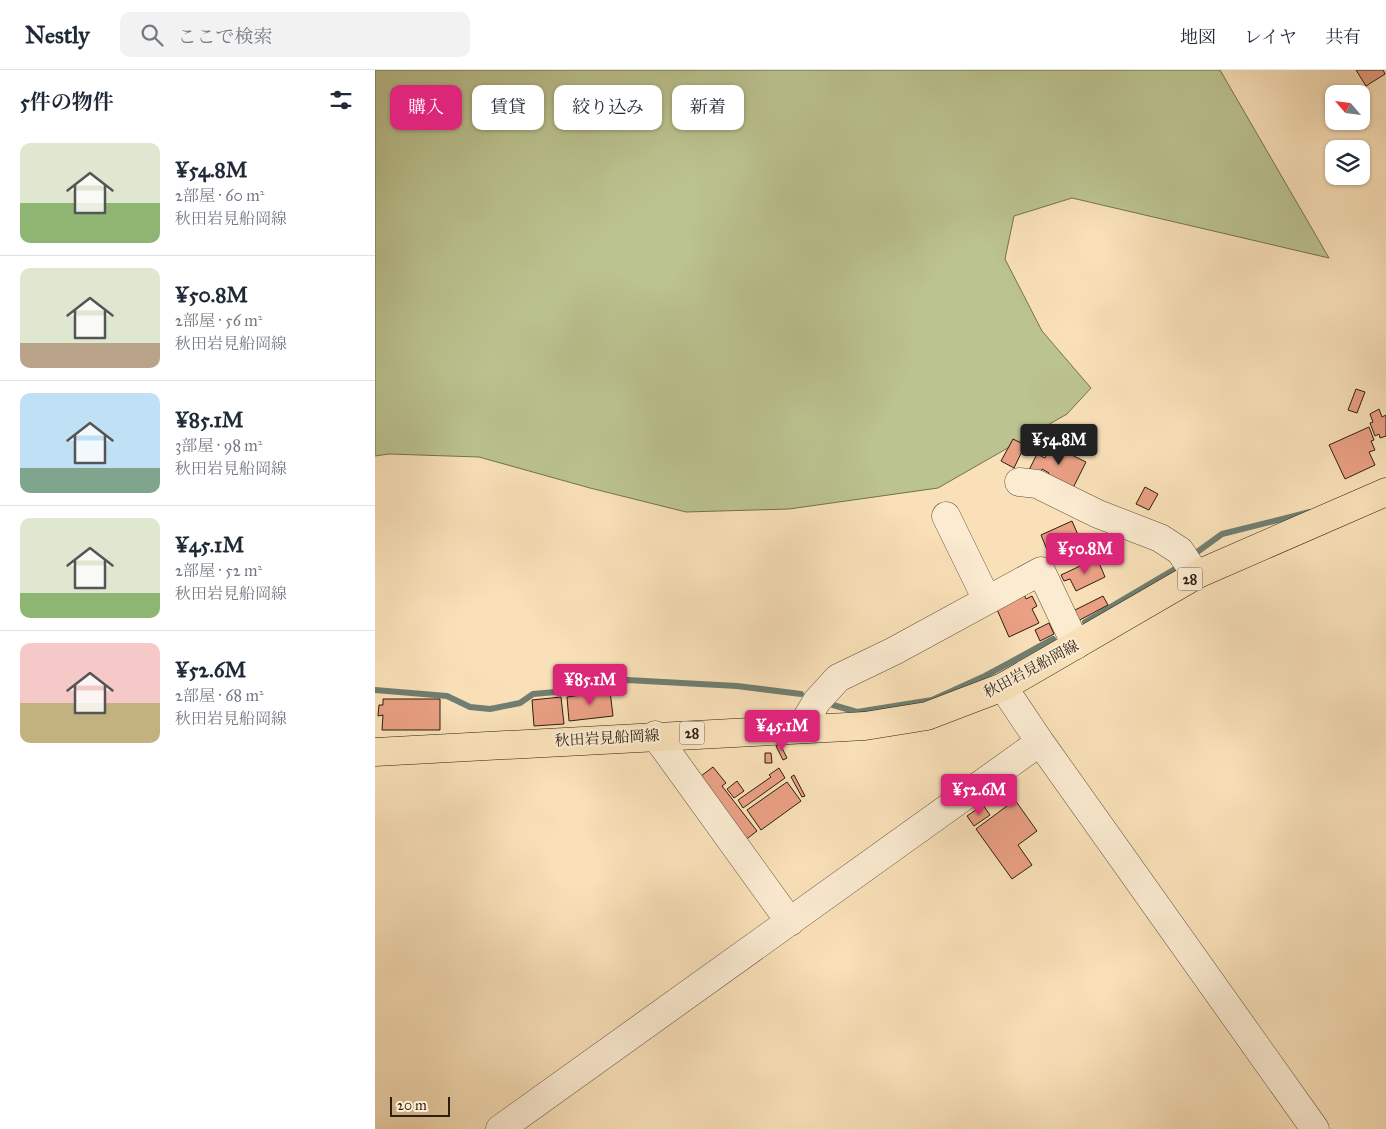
<!DOCTYPE html>
<html lang="ja">
<meta charset="utf-8">
<style>
:root{--surface:#fff;--page:#f2f2f3;--text:#1f2937;--muted:#747a83;--line:#e0e1e3;--accent:#db2777}
body{margin:0;font-family:"IM FELL Great Primer","Noto Serif JP",serif;background:var(--page);color:var(--text);height:100vh;display:flex;flex-direction:column;font-size:19px;white-space:nowrap}
*{box-sizing:border-box;margin:0}
p{font-size:16px;color:var(--muted)}
.icon{flex:none;width:28px;height:28px;fill:none;stroke:currentColor;stroke-width:2;stroke-linecap:round;stroke-linejoin:round}
.map{position:relative;flex:1;overflow:hidden}
.panel{display:flex;flex-direction:column;background:var(--surface);width:375px}
.panel>*{flex:none}
.top-card{position:absolute;left:15px;top:15px;width:475px;height:45px;display:flex;gap:10px}
.needle{width:32px;rotate:298deg}
.tools{position:absolute;left:950px;top:15px;display:grid;gap:10px}
.tools a{display:grid;place-items:center;width:45px;height:45px;border-radius:10px;background:var(--surface);box-shadow:0 1px 4px #0004;font-size:25px}
.scale{position:absolute;left:15px;bottom:12px;width:60px;box-sizing:border-box;padding-left:5px;border:2px solid #2c1f0f;border-top:0;font-size:14px;line-height:18px;white-space:nowrap;color:#2c1f0f;-webkit-text-stroke:4px #fbebd1;paint-order:stroke}
.price{position:absolute;translate:-50% -42px;padding:0 11px;border-radius:5px;background:var(--accent);color:#fff;font-size:16px;line-height:32px;filter:drop-shadow(0 1px 2px #0008)}
.price::after{content:'';position:absolute;left:50%;top:30px;width:15px;height:11px;margin-left:-8px;background:inherit;clip-path:polygon(0 0,100% 0,50% 100%)}
.price.selected{background:#222;color:#fff}
ul{padding:0;list-style:none}
li{display:flex;align-items:center;gap:15px;height:125px;padding:0 20px}
li+li{border-top:1px solid var(--line)}
li span{display:grid;place-items:center;flex:none;width:140px;height:100px;border-radius:10px;color:#555}
li>.icon{margin-inline-start:auto}
span .icon{width:60px;height:60px;fill:#fffc;stroke-width:1}
li b{font-size:21px}
h2{display:flex;justify-content:space-between;align-items:center;height:60px;padding:0 20px;font-size:21px}
.pill{padding:0 18px;border-radius:10px;background:var(--surface);box-shadow:0 1px 4px #0004;font-size:18px;line-height:45px}
.pill.selected{background:var(--accent);color:#fff}
header{display:flex;align-items:center;gap:30px;box-sizing:border-box;height:70px;padding:0 25px;background:var(--surface);border-bottom:1px solid var(--line)}
header strong{font-size:24px}
nav{display:flex;gap:28px;margin-inline-start:auto;font-size:18px}
.search{width:350px;height:45px;background:var(--page);display:flex;align-items:center;gap:12px;box-sizing:border-box;padding:0 18px;border-radius:10px;color:var(--muted);font-size:19px}
main{display:flex;flex:1;min-height:0}
.map>svg:first-child{display:block}
.green{fill:#bbc390;stroke:#747150}
.lines{fill:none;stroke-linecap:round;stroke-linejoin:round}
.stream{stroke:#707e71;stroke-width:6}
.building{fill:#eaa084;stroke:#2c1f0f}
.minor-casing{stroke:#5f4f39;stroke-width:29}
.major-casing{stroke:#2c1f0f;stroke-width:29}
.minor{stroke:#fbebd1;stroke-width:28}
.major{stroke:#f9e0b8;stroke-width:28}
.labels{text-anchor:middle;stroke-width:4.5;stroke-linejoin:round;paint-order:stroke}
.shield{fill:#fbebd1;stroke:#6a5c49;stroke-width:1}
.shield-label{font-size:14px;font-weight:bold;fill:#2c1f0f}
.street-label{font-size:15px;fill:#2c1f0f;stroke:#fbebd1}
</style>
<header>
<strong>Nestly</strong>
<div class="search"><svg class="icon" aria-label="search" viewBox="0 0 24 24"><circle cx="10" cy="10" r="6"/><path d="M15 15l6 6"/></svg>ここで検索</div>
<nav><a>地図</a><a>レイヤ</a><a>共有</a></nav>
</header>
<main>
<section class="panel">
<h2>5件の物件<svg class="icon" aria-label="filters" viewBox="0 0 24 24"><path d="M4 7h16M4 17h16"/><circle cx="9" cy="7" r="2"/><circle cx="15" cy="17" r="2"/></svg></h2>
<ul>
<li><span style="background:linear-gradient(#dfe7d0 60%,#8fb573 0)"><svg class="icon" aria-label="home" viewBox="0 0 24 24"><path d="M3 11l9-7 9 7M6 9v11h12V9"/></svg></span><div><b>¥54.8M</b><p>2部屋 · 60 m²</p><p>秋田岩見船岡線</p></div></li>
<li><span style="background:linear-gradient(#dfe7d0 75%,#b9a48a 0)"><svg class="icon" aria-label="home" viewBox="0 0 24 24"><path d="M3 11l9-7 9 7M6 9v11h12V9"/></svg></span><div><b>¥50.8M</b><p>2部屋 · 56 m²</p><p>秋田岩見船岡線</p></div></li>
<li><span style="background:linear-gradient(#bfe0f5 75%,#7fa58c 0)"><svg class="icon" aria-label="home" viewBox="0 0 24 24"><path d="M3 11l9-7 9 7M6 9v11h12V9"/></svg></span><div><b>¥85.1M</b><p>3部屋 · 98 m²</p><p>秋田岩見船岡線</p></div></li>
<li><span style="background:linear-gradient(#dfe7d0 75%,#8fb573 0)"><svg class="icon" aria-label="home" viewBox="0 0 24 24"><path d="M3 11l9-7 9 7M6 9v11h12V9"/></svg></span><div><b>¥45.1M</b><p>2部屋 · 52 m²</p><p>秋田岩見船岡線</p></div></li>
<li><span style="background:linear-gradient(#f6c9c9 60%,#c2b280 0)"><svg class="icon" aria-label="home" viewBox="0 0 24 24"><path d="M3 11l9-7 9 7M6 9v11h12V9"/></svg></span><div><b>¥52.6M</b><p>2部屋 · 68 m²</p><p>秋田岩見船岡線</p></div></li>
</ul>
</section>
<div class="map">
<svg width="1011" height="1059" viewBox="0 0 1011 1059">
<rect width="100%" height="100%" fill="#f9e0b8"/>
<filter id="stains"><feTurbulence type="fractalNoise" baseFrequency=".004" numOctaves="4"/><feColorMatrix values="0 0 0 0 .2 0 0 0 0 .09 0 0 0 0 .02 0 0 0 .5 -.17"/></filter>
<radialGradient id="worn" r=".72"><stop offset=".6" stop-color="#630" stop-opacity="0"/><stop offset="1" stop-color="#630" stop-opacity=".3"/></radialGradient>
<path class="green" d="M 0,0 L 845,0 L 954,188 L 697,128 L 639,146 L 630,189 L 667,261 L 716,318 L 692,344 L 563,418 L 414,439 L 311,442 L 215,418 L 104,387 L 14,384 L 0,386 Z"/>
<g class="lines">
<path class="stream" d="M 818,485 L 847,464 L 935,442
M 710,552 L 805,496
M 0,620 L 72,626 L 95,637 L 115,639 L 145,633 L 158,624 L 238,617 L 252,610 L 362,616 L 426,624
M 458,635 L 482,642 L 557,630 L 610,606 L 678,569"/>
</g>
<path class="building" d="M 981,0 L 1008,0 L 1010,4 L 991,16 Z
M 981,319 L 990,322 L 982,343 L 973,340 Z
M 1004,339 L 1007,347 L 1011,345 L 1011,366 L 1005,368 L 1004,364 L 1000,366 L 995,353 L 998,352 L 995,344 Z
M 994,357 L 999,370 L 996,371 L 1000,380 L 994,382 L 1000,395 L 970,409 L 954,375 Z
M 638,369 L 650,375 L 639,398 L 626,391 Z
M 676,375 L 711,392 L 698,418 L 672,406 L 674,403 L 667,399 L 665,405 L 654,400 L 662,384 L 670,388 Z
M 770,417 L 783,424 L 774,440 L 761,434 Z
M 697,451 L 707,474 L 675,487 L 666,465 Z
M 722,488 L 730,507 L 701,521 L 695,509 L 689,511 L 686,505 Z
M 648,522 L 651,529 L 657,526 L 662,536 L 657,539 L 664,553 L 634,567 L 620,535 Z
M 728,526 L 733,535 L 699,553 L 694,543 Z
M 674,553 L 679,564 L 665,571 L 660,560 Z
M 235,621 L 238,646 L 194,651 L 192,627 Z
M 186,627 L 189,654 L 159,656 L 157,630 Z
M 8,629 L 65,629 L 65,660 L 7,660 L 8,645 L 3,646 L 4,635 L 8,635 Z
M 405,674 L 412,688 L 408,690 L 401,676 Z
M 390,683 L 396,683 L 397,693 L 390,693 Z
M 338,697 L 351,713 L 347,716 L 382,761 L 369,771 L 322,709 Z
M 404,698 L 410,708 L 368,738 L 363,730 L 396,707 L 394,705 Z
M 419,705 L 430,726 L 427,727 L 416,707 Z
M 362,711 L 369,721 L 359,728 L 352,719 Z
M 412,712 L 426,731 L 386,760 L 372,740 Z
M 640,730 L 662,761 L 643,775 L 657,795 L 637,809 L 601,759 Z
M 608,735 L 615,745 L 599,756 L 592,746 Z"/>
<g class="lines">
<defs>
<path id="minor" d="M 644,412 L 662,414 L 723,444 L 785,468 L 805,481 L 821,505
M 571,446 L 612,530
M 628,617 L 665,672 L 940,1059
M 425,659 L 442,631 L 463,608 L 519,581 L 666,501 L 701,575
M 280,665 L 415,852
M 125,1059 L 665,672"/>
<path id="major" d="M 0,682 L 490,656 L 552,646 L 628,617 L 823,504 L 1011,422"/>
</defs>
<use href="#minor" class="minor-casing"/>
<use href="#major" class="major-casing"/>
<use href="#minor" class="minor"/>
<use href="#major" class="major"/>
</g>
<g class="labels">
<g class="shield">
<rect x="802.5" y="497.5" width="25" height="23" rx="4"/>
<rect x="304.5" y="651.5" width="25" height="23" rx="4"/>
</g>
<g class="shield-label">
<text x="815" y="514">28</text>
<text x="317" y="668">28</text>
</g>
<g class="street-label">
<text transform="translate(656 599) rotate(-28)" y="5">秋田岩見船岡線</text>
<text transform="translate(232 668) rotate(-3)" y="5">秋田岩見船岡線</text>
</g>
</g>
<rect width="100%" height="100%" filter="url(#stains)"/>
<rect width="100%" height="100%" fill="url(#worn)"/>
</svg>
<div class="tools">
<a><svg class="needle" viewBox="-14 -14 28 28"><path d="M0-13l5 13h-10z" fill="#e53935"/><path d="M0 13l5-13h-10z" fill="#747a83"/></svg></a>
<a><svg class="icon" aria-label="layers" viewBox="0 0 24 24"><path d="M12 4l9 5-9 5-9-5zM3 14l9 5 9-5"/></svg></a>
</div>
<div class="scale">20 m</div>
<b class="price selected" style="left:684px;top:396px">¥54.8M</b>
<b class="price" style="left:710px;top:505px">¥50.8M</b>
<b class="price" style="left:215px;top:636px">¥85.1M</b>
<b class="price" style="left:407px;top:682px">¥45.1M</b>
<b class="price" style="left:604px;top:746px">¥52.6M</b>
<div class="top-card">
<a class="pill selected">購入</a>
<a class="pill">賃貸</a>
<a class="pill">絞り込み</a>
<a class="pill">新着</a>
</div>
</div>
</main>
